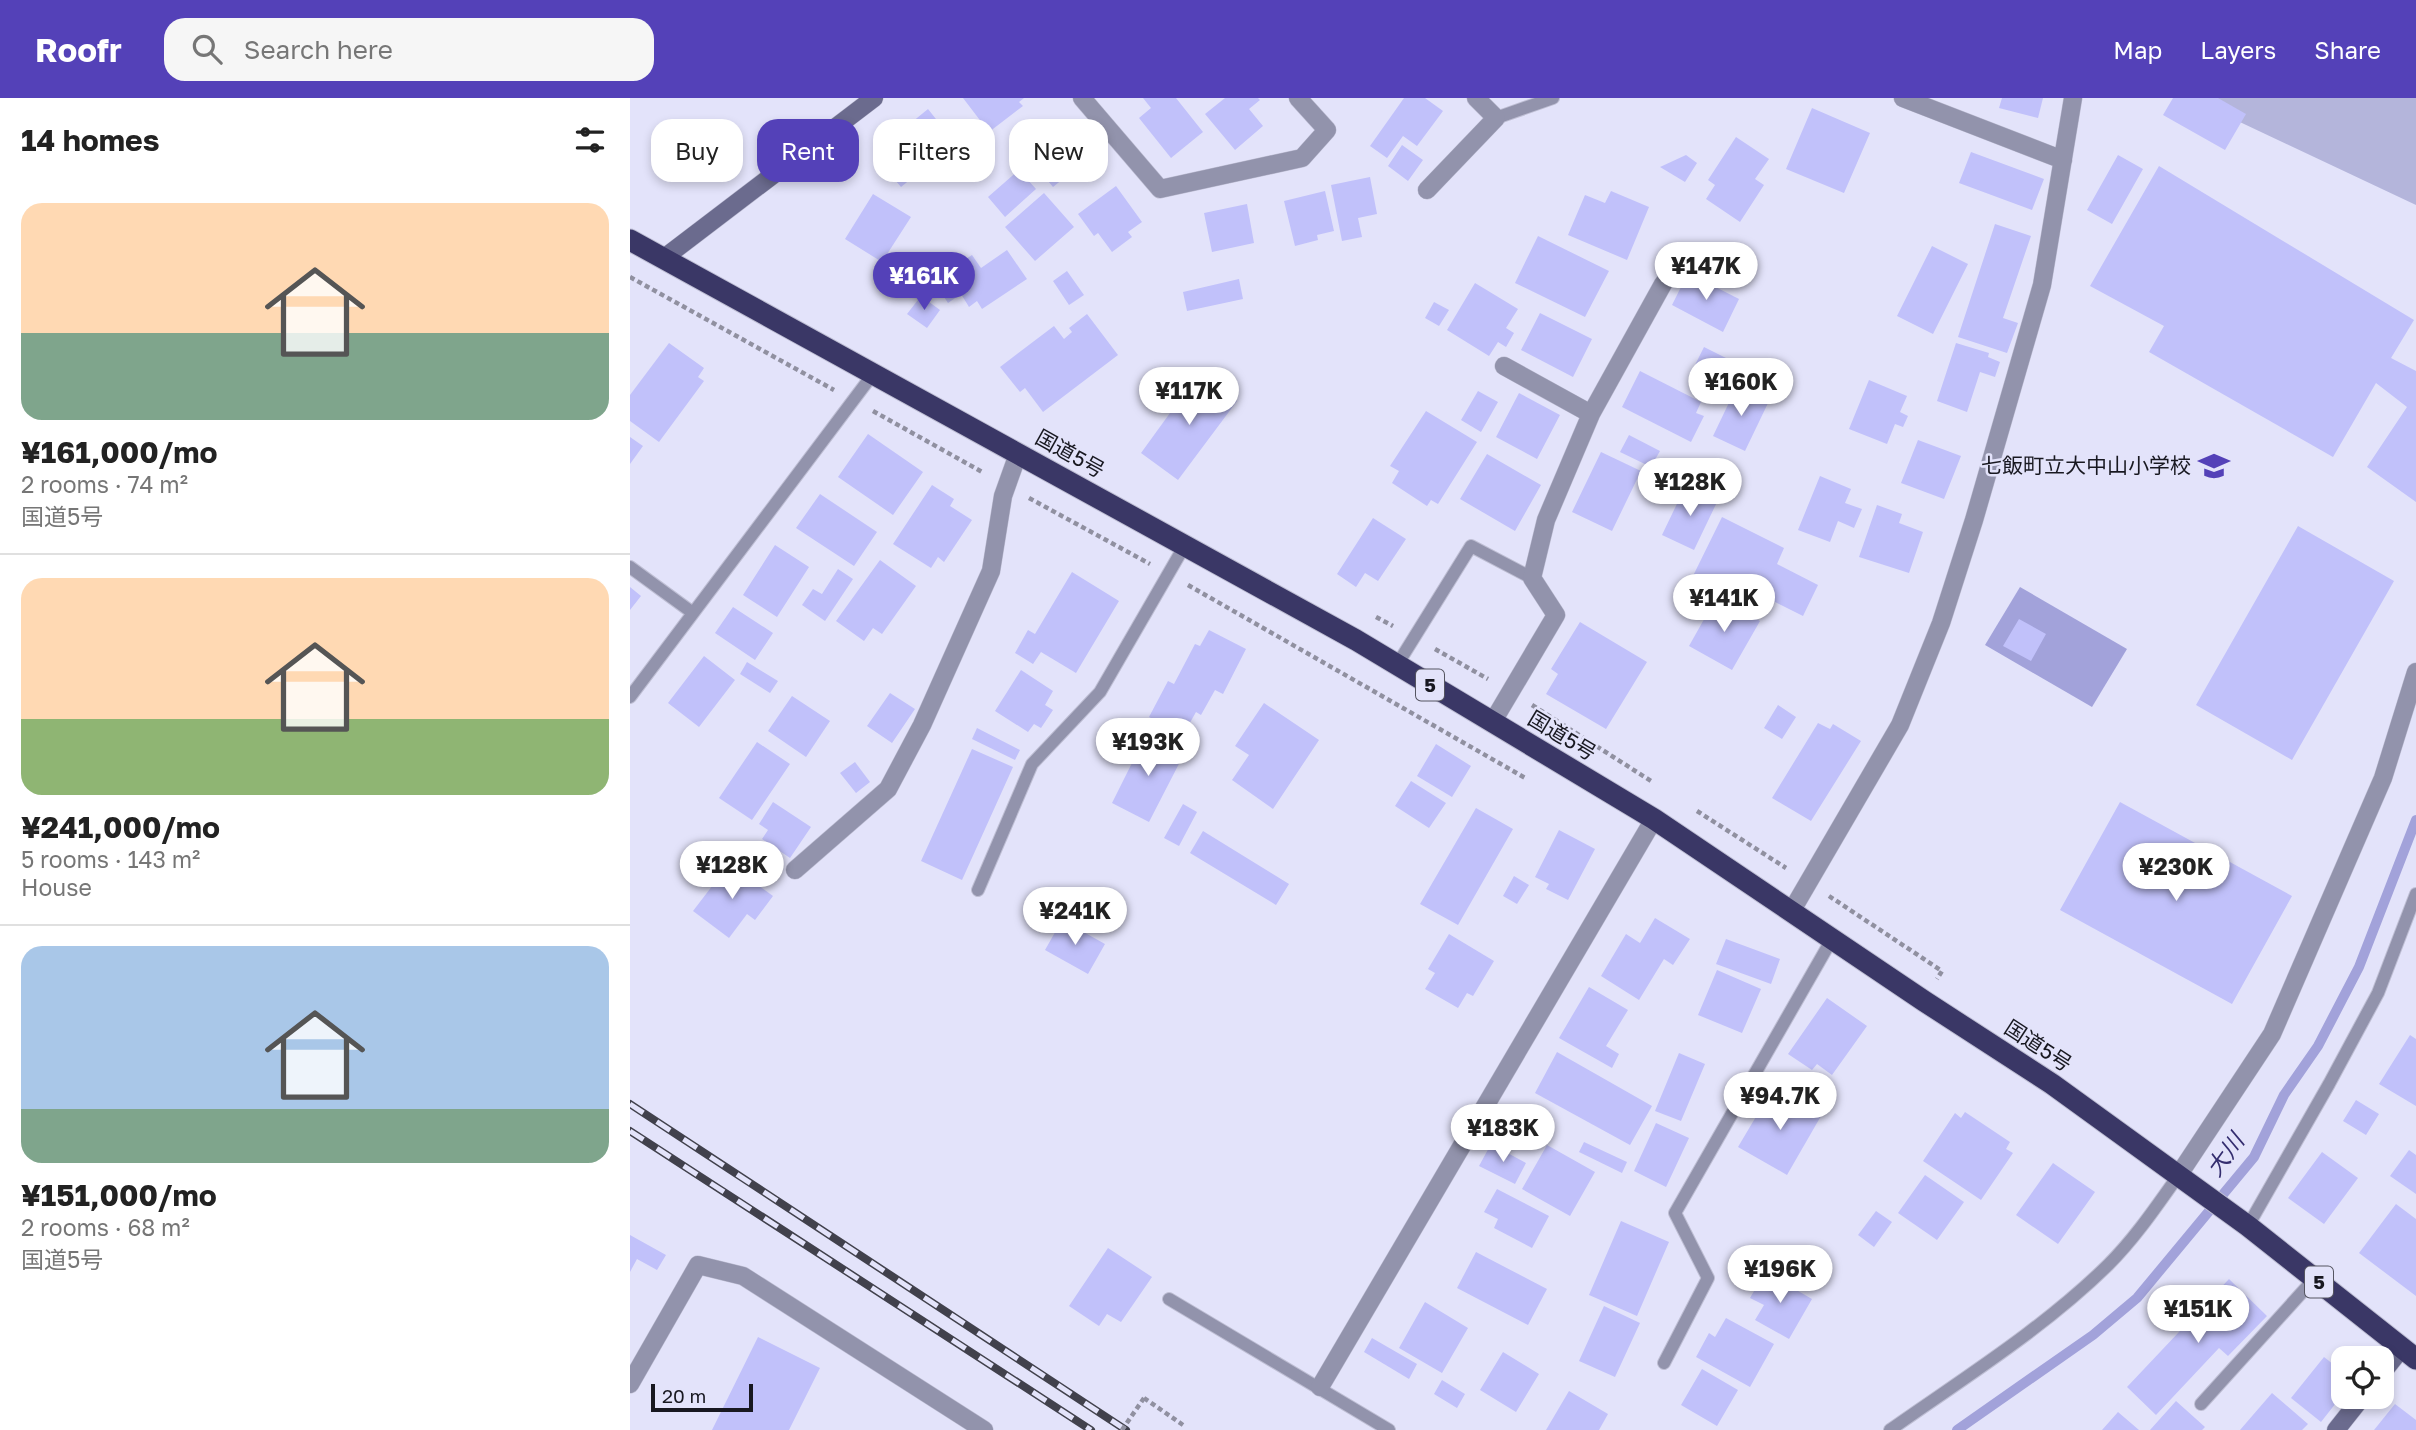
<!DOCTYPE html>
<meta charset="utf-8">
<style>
:root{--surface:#fff;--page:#f6f6f6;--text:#222;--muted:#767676;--line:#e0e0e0;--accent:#5441b8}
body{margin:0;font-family:"Golos Text","Noto Sans JP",sans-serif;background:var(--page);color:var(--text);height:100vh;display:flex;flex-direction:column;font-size:26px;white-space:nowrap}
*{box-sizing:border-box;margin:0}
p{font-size:23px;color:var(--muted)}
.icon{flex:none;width:38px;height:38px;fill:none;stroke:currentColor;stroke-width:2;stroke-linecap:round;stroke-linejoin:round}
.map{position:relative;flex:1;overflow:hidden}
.details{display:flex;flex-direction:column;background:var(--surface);width:630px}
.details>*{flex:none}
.guide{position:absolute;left:21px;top:21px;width:665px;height:63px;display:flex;gap:14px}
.controls{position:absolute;left:1701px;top:1248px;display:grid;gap:14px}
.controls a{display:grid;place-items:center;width:63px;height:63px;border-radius:14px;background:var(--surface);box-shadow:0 4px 10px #0003;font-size:35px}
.scale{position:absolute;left:21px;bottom:18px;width:102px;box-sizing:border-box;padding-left:7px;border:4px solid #181820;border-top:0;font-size:19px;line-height:24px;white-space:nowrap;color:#181820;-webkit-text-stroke:5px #e3e3fa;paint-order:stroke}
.price{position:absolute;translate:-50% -60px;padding:0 16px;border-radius:24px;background:#fff;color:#222;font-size:23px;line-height:46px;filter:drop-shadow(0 2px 4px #0008)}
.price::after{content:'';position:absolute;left:50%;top:42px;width:21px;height:16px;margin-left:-10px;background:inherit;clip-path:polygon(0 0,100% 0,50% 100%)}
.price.active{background:var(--accent);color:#fff}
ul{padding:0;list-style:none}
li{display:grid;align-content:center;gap:14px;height:371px;padding:0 21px}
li+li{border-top:2px solid var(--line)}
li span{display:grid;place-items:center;height:217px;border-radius:21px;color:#555}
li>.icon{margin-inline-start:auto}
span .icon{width:126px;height:126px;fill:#fffc;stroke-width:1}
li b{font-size:30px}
h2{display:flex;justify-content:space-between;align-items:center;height:84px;padding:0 21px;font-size:30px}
.chip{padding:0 24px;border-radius:21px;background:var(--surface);box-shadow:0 4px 10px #0003;font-size:24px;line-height:63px}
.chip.active{background:var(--accent);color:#fff}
header{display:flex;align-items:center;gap:42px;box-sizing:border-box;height:98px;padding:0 35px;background:var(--accent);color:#fff}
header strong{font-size:33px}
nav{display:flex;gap:38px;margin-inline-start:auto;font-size:24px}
.search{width:490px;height:63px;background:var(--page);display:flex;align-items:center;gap:18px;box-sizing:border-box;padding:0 24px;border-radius:21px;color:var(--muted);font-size:26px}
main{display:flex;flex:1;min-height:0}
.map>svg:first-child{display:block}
.green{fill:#b4b5db}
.water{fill:#a2a2da}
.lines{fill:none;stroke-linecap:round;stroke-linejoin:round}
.stream{stroke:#a2a2da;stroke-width:10}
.building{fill:#c1c1fa}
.lane-casing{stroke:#bebed3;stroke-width:14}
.street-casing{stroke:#bebed3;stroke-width:19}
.secondary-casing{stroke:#bebed3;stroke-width:19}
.highway-casing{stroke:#bebed3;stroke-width:23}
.path{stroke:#9090a0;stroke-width:4.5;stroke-dasharray:5 3.5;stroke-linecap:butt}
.lane{stroke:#9293ac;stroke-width:12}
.street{stroke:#9293ac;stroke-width:18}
.secondary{stroke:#6b6b8e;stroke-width:18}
.highway{stroke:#3a3766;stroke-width:21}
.rail-casing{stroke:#41414c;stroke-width:8}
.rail{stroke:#e3e3fa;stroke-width:5;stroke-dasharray:16;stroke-linecap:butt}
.path-bridge{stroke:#9090a0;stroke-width:4.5;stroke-dasharray:5 3.5;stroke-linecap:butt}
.labels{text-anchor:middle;stroke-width:5;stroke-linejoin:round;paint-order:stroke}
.shield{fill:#e3e3fa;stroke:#555561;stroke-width:2}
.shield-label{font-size:19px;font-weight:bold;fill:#181820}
.street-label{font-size:21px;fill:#181820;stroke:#e3e3fa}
.poi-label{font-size:21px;fill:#181820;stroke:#e3e3fa;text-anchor:end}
.water-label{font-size:23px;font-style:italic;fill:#342d6f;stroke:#e3e3fa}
</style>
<header>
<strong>Roofr</strong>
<div class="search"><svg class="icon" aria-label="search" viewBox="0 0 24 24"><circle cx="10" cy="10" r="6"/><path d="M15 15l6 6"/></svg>Search here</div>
<nav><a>Map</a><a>Layers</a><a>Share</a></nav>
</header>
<main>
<section class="details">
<h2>14 homes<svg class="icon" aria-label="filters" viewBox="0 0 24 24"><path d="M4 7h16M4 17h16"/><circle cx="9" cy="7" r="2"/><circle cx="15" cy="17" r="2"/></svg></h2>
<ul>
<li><span style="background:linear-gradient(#ffd9b3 60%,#7fa58c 0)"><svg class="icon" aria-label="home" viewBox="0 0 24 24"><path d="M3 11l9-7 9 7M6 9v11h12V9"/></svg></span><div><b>¥161,000/mo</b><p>2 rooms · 74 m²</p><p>国道5号</p></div></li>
<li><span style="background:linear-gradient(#ffd9b3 65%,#8fb573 0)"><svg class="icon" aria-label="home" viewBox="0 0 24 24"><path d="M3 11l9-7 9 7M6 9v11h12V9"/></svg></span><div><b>¥241,000/mo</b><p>5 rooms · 143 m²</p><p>House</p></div></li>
<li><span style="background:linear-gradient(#a9c7e8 75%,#7fa58c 0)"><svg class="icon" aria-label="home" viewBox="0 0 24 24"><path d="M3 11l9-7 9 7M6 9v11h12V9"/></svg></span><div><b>¥151,000/mo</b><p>2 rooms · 68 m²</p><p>国道5号</p></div></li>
</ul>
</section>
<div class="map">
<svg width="1786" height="1332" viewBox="0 0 1786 1332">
<rect width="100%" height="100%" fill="#e3e3fa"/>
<path class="green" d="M 1559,0 L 1786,0 L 1786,108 L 1786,107 Z"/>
<path class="water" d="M 1390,489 L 1497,551 L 1462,609 L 1355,547 Z"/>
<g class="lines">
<path class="stream" d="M 1327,1332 L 1463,1237 L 1507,1200 L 1624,1059 L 1654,997 L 1688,948 L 1729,869 L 1786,722"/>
</g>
<path class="building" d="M 333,0 L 394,0 L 389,4 L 393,8 L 359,34 Z
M 513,0 L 546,0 L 573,34 L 541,60 L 509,20 L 521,10 Z
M 595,0 L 628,0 L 630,2 L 619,11 L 633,28 L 605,52 L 575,16 Z
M 774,0 L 795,0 L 813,13 L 787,48 L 773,38 L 757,60 L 740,48 Z
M 1372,0 L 1413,0 L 1408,20 L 1369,10 Z
M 1543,0 L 1588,0 L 1616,16 L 1595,52 L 1533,17 Z
M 1182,10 L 1240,35 L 1214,95 L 1156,71 Z
M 298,11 L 325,45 L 271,89 L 243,56 Z
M 429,34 L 434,40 L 441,35 L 451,47 L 444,53 L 454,64 L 423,89 L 398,59 Z
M 1106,39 L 1139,61 L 1125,81 L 1134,87 L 1110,124 L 1076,101 L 1085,87 L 1078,82 Z
M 772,47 L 793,62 L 778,83 L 758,68 Z
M 1341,54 L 1414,81 L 1402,112 L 1329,85 Z
M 1056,57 L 1067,65 L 1055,84 L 1030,69 Z
M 1488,57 L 1513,71 L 1482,126 L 1457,112 Z
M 1529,68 L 1784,222 L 1761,260 L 1786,273 L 1786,404 L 1737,369 L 1777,309 L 1746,285 L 1703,359 L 1519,254 L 1534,228 L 1460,188 Z
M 389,72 L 406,91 L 375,119 L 358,99 Z
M 740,79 L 747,116 L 728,120 L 732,139 L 712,143 L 701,87 Z
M 486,88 L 512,124 L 498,134 L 502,139 L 482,154 L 468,135 L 464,138 L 448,116 Z
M 695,93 L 704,133 L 687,137 L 688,142 L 665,148 L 654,103 Z
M 981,93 L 1019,109 L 997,162 L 938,137 L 955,97 L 975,105 Z
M 414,95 L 444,129 L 405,163 L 375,129 Z
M 243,96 L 281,119 L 252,164 L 215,141 Z
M 617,106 L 624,145 L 582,154 L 574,115 Z
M 1365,126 L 1401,138 L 1373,220 L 1388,225 L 1377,255 L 1328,239 Z
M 908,138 L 979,173 L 955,219 L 885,185 Z
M 1302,148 L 1338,166 L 1303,236 L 1267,218 Z
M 377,152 L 397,181 L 352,211 L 347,203 L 339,209 L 331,196 L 318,205 L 303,182 L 342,157 L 351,170 Z
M 437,173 L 454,197 L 439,207 L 423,183 Z
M 1058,175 L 1109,201 L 1093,234 L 1042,207 Z
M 609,181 L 613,201 L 557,213 L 553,194 Z
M 845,185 L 888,211 L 876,230 L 884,235 L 876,249 L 868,244 L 859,258 L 817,232 Z
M 291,198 L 310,212 L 297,230 L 277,216 Z
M 804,204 L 819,212 L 809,228 L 795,220 Z
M 910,215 L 962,241 L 943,279 L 891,252 Z
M 457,216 L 488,257 L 413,314 L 395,290 L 390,294 L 370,269 L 424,228 L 434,241 L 442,234 L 439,230 Z
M 39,245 L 74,270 L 68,279 L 74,283 L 29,344 L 0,323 L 0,297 Z
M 1326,245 L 1359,255 L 1358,259 L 1370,264 L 1365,279 L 1350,274 L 1337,314 L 1307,303 Z
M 1074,249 L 1106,265 L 1092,293 L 1060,277 Z
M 1010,273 L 1071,304 L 1066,315 L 1074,318 L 1061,344 L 992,309 Z
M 569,275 L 607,303 L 548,382 L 511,355 Z
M 1239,282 L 1277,298 L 1270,314 L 1278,318 L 1273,329 L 1265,326 L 1257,346 L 1219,331 Z
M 1107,288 L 1139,303 L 1115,353 L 1083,338 Z
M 848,293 L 868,304 L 851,334 L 831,322 Z
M 889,295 L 930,317 L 907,361 L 866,339 Z
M 796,313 L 847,344 L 808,406 L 801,402 L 797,408 L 762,385 L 769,373 L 760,368 Z
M 238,336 L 293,374 L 263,417 L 208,379 Z
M 999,337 L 1030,353 L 1021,369 L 990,354 Z
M 0,339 L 13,348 L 0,366 Z
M 1288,342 L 1331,358 L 1314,401 L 1271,385 Z
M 971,354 L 1011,373 L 982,433 L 942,414 Z
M 857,356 L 911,387 L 885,433 L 830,401 Z
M 1190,378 L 1221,391 L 1215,405 L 1232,411 L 1224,430 L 1208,423 L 1200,444 L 1168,432 Z
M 302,387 L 324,401 L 320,408 L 342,422 L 314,464 L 308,459 L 301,470 L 263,446 Z
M 1056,387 L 1088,402 L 1064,452 L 1032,437 Z
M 190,396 L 247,434 L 224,468 L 166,430 Z
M 1247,407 L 1272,416 L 1269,425 L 1293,434 L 1279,475 L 1229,459 Z
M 1092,419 L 1154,450 L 1147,466 L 1188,487 L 1173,518 L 1125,494 L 1115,512 L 1060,484 Z
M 743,420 L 776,441 L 748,483 L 735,475 L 726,489 L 707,476 Z
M 1668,428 L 1764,483 L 1662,662 L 1566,607 Z
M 145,447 L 179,469 L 147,519 L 113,497 Z
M 250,462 L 286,488 L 252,536 L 243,530 L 234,543 L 206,523 Z
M 208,471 L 223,481 L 195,523 L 172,507 L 183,491 L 192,496 Z
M 442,474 L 489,503 L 446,575 L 411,554 L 403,566 L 385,555 L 398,532 L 405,536 Z
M 0,489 L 11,498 L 0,512 Z
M 1086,500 L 1130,523 L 1102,572 L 1059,548 Z
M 103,509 L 143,535 L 125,562 L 85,535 Z
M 1389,521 L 1416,536 L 1401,563 L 1373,548 Z
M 950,524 L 1017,564 L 976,631 L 916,596 L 928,576 L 921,571 Z
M 579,532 L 616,551 L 593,596 L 585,592 L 571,617 L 566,614 L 553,637 L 519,619 L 538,583 L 544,586 L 565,546 L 570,548 Z
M 74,558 L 105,582 L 69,629 L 38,605 Z
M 117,564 L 148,583 L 140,595 L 110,576 Z
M 391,572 L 423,593 L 415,607 L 423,612 L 411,630 L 404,626 L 398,634 L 365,613 Z
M 260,595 L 285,611 L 262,645 L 237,628 Z
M 162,598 L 200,623 L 176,659 L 138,633 Z
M 634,605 L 689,642 L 643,711 L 602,682 L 619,657 L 605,648 Z
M 1148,607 L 1166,619 L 1152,641 L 1134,630 Z
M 1188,625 L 1200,631 L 1203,626 L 1231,643 L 1181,723 L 1142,700 Z
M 347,630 L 390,652 L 385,662 L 342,641 Z
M 516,637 L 554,656 L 519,724 L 482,705 Z
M 127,644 L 160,666 L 122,722 L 89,700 Z
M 806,646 L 841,668 L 822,699 L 787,678 Z
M 342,651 L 383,669 L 332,782 L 291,763 Z
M 225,664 L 240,684 L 226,695 L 210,675 Z
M 781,683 L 816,705 L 799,730 L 765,708 Z
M 143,704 L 181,729 L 160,760 L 132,741 L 138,732 L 129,726 Z
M 1490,704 L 1662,798 L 1602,906 L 1430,812 Z
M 553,706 L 567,714 L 549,748 L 534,740 Z
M 846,710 L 883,731 L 828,827 L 790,806 Z
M 929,732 L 965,751 L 938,802 L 916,791 L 919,786 L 905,779 Z
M 573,733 L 659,786 L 646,807 L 560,755 Z
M 110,745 L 144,769 L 134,784 L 100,760 Z
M 99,766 L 143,798 L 125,822 L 117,816 L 99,840 L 63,813 Z
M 884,778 L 899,787 L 887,806 L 873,798 Z
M 1025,820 L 1060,841 L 1043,867 L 1034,861 L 1009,902 L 971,878 L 996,836 L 1010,845 Z
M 432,822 L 475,846 L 458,876 L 415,852 Z
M 819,836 L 864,863 L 843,898 L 837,895 L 828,910 L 795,891 L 805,875 L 798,871 Z
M 1096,841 L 1150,861 L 1141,886 L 1086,866 Z
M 1087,872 L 1131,891 L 1112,935 L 1068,917 Z
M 959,889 L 998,912 L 976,948 L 989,956 L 982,970 L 929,940 Z
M 1197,900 L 1237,928 L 1202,977 L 1187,966 L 1182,972 L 1158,956 Z
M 1780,937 L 1786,941 L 1786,1008 L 1749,986 Z
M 927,954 L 1022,1008 L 1000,1047 L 905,995 Z
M 1049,955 L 1075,966 L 1051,1023 L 1025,1013 Z
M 1143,990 L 1191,1018 L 1157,1077 L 1108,1049 Z
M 1726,1002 L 1749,1016 L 1736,1037 L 1713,1023 Z
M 1335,1014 L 1380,1044 L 1376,1051 L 1383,1055 L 1351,1102 L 1293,1063 L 1325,1015 L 1331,1020 Z
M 1026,1025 L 1059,1040 L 1036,1089 L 1004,1073 Z
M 954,1044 L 997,1064 L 992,1075 L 949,1054 Z
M 861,1046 L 896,1065 L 885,1086 L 849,1068 Z
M 917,1047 L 965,1074 L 940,1118 L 892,1091 Z
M 1779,1052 L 1786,1057 L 1786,1096 L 1760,1078 Z
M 1692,1054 L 1728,1080 L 1694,1126 L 1658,1100 Z
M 1423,1065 L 1465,1094 L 1428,1146 L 1386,1117 Z
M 1295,1077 L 1334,1104 L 1307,1142 L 1268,1115 Z
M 867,1091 L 919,1118 L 902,1150 L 864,1130 L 868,1121 L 854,1114 Z
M 1766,1106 L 1786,1121 L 1786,1198 L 1729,1155 Z
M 1246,1113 L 1262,1124 L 1244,1149 L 1228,1137 Z
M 991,1123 L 1039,1144 L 1007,1218 L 959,1197 Z
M 0,1137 L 36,1157 L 27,1172 L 7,1161 L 0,1174 Z
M 478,1150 L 522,1179 L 491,1224 L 477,1216 L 469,1228 L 439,1208 Z
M 846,1154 L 917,1191 L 898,1227 L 827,1190 Z
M 1135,1174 L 1182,1201 L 1159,1241 L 1125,1222 L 1134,1207 L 1120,1200 Z
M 1599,1181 L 1637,1218 L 1598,1258 L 1589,1250 L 1526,1317 L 1497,1289 Z
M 795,1204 L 838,1230 L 812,1275 L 769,1250 Z
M 974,1208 L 1010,1225 L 985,1279 L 949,1263 Z
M 1096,1220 L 1144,1246 L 1120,1289 L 1066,1259 L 1079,1235 L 1085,1239 Z
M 128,1239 L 190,1270 L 159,1332 L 82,1332 Z
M 742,1240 L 787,1266 L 779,1281 L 734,1254 Z
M 873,1254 L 909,1276 L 886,1314 L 850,1292 Z
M 1694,1259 L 1713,1274 L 1713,1296 L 1691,1324 L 1661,1300 Z
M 1072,1271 L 1108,1292 L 1087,1328 L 1051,1307 Z
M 812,1282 L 835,1296 L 827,1310 L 804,1296 Z
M 939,1293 L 978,1316 L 969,1332 L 916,1332 Z
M 1642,1295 L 1678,1326 L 1672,1332 L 1610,1332 Z
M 1546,1303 L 1575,1329 L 1572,1332 L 1520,1332 Z
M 1765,1306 L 1786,1322 L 1786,1332 L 1744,1332 Z
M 1488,1314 L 1509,1332 L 1472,1332 Z"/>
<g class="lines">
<defs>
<path id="lane" d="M 866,20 L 923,0
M 0,469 L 63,515
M 767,567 L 841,448 L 902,480
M 0,599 L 243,276
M 348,792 L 402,666 L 470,594 L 555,447
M 1618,1128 L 1699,986 L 1748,895 L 1786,796
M 539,1201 L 759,1332
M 1034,1265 L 1078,1180 L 1045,1115 L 1202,841
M 1571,1306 L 1685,1180
M 1260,1332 C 1334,1280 1414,1230 1478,1167 C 1505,1140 1526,1109 1548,1078"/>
<path id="street" d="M 452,0 L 530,91 L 672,60 L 697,32 L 668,0
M 1273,0 L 1433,62
M 797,92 L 866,20 L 846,0
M 874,268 L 961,316
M 862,625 L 926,517 L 902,480 L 916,422 L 961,316 L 1033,186
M 165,772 L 258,691 L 292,627 L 361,473 L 373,398 L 388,356
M 1161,814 L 1270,627 L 1311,525 L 1344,422 L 1412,187 L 1443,0
M 1548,1078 L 1642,936 L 1753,680 L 1786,574
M 0,1286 L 68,1167 L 113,1178 L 354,1332
M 690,1289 L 1024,721"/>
<path id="secondary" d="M 34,160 L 244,0
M 1752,1275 L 1772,1250
M 1706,1332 L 1733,1298"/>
<path id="highway" d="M 0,142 L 726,542 L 1024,721 L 1294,903 L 1422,986 L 1618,1128 L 1786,1261"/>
</defs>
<use href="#lane" class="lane-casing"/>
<use href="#street" class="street-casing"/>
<use href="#secondary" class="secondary-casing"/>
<use href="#highway" class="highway-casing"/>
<path class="path" d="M 0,179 L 204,292
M 243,313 L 354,375
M 399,400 L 520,466
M 558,487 L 897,681
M 746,519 L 763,528
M 805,551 L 858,581
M 902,607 L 1021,683
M 1067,713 L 1156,770
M 1199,798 L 1312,873 L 1307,881
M 514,1300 L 553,1327"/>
<use href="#lane" class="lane"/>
<use href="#street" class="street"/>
<use href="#secondary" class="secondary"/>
<use href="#highway" class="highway"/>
<defs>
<path id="rail" d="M 0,1006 L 496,1332
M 0,1033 L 461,1332"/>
</defs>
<use href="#rail" class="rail-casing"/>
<use href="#rail" class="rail"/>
<path class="path-bridge" d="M 492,1332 L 514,1300"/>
</g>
<defs>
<symbol id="school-bare" viewBox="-9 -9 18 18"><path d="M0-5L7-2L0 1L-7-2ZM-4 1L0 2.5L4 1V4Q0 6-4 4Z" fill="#5441b8" stroke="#e3e3fa" stroke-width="2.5" paint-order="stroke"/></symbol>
</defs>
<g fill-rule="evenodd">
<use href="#school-bare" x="1562" y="346" width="44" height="44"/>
</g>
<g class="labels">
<g class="shield">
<rect x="786" y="571.5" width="28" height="31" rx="5"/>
<rect x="1675" y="1168.5" width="28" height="31" rx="5"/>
</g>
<g class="shield-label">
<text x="800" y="594">5</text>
<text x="1689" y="1191">5</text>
</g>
<g class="street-label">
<text transform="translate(440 356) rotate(29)" y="7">国道5号</text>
<text transform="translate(932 638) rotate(31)" y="7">国道5号</text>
<text transform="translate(1408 948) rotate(33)" y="7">国道5号</text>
</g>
<g class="poi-label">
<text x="1561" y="375">七飯町立大中山小学校</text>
</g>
<g class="water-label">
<text transform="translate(1595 1057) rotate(-54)" y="8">大川</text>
</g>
</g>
</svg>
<div class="controls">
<a><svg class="icon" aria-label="locate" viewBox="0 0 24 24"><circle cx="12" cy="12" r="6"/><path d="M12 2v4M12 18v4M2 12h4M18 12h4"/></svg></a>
</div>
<div class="scale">20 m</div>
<b class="price" style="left:1076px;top:204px">¥147K</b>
<b class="price active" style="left:294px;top:214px">¥161K</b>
<b class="price" style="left:1111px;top:320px">¥160K</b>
<b class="price" style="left:559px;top:329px">¥117K</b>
<b class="price" style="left:1060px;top:420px">¥128K</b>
<b class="price" style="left:1094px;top:536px">¥141K</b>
<b class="price" style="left:518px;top:680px">¥193K</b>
<b class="price" style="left:102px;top:803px">¥128K</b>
<b class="price" style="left:1546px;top:805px">¥230K</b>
<b class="price" style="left:445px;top:849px">¥241K</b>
<b class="price" style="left:1150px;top:1034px">¥94.7K</b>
<b class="price" style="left:873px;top:1066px">¥183K</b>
<b class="price" style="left:1150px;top:1207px">¥196K</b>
<b class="price" style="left:1568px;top:1247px">¥151K</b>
<div class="guide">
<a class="chip">Buy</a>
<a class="chip active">Rent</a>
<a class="chip">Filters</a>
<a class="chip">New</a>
</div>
</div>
</main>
